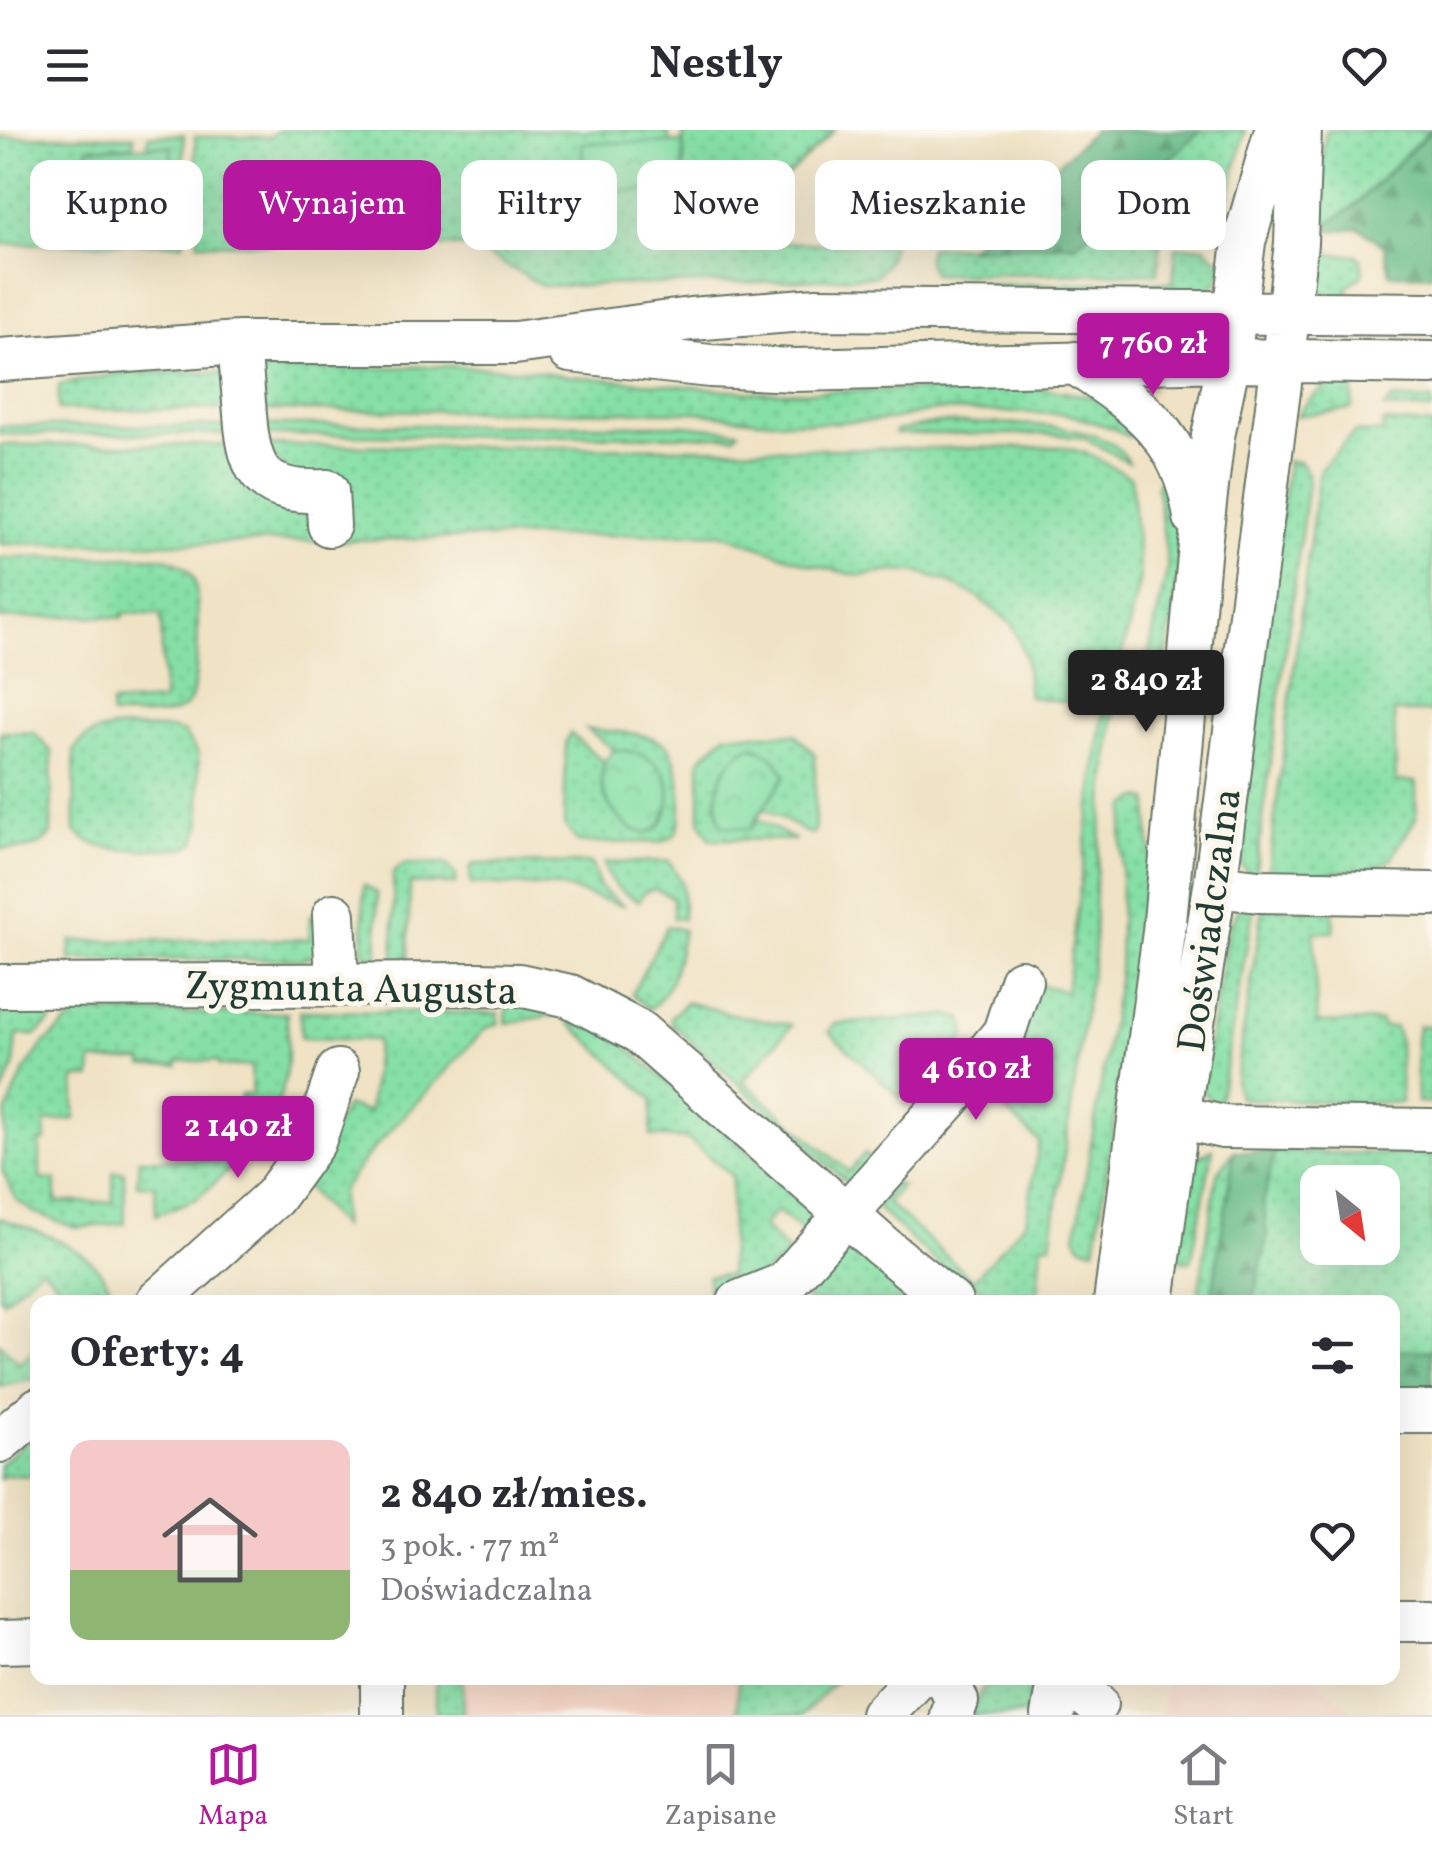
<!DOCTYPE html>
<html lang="pl">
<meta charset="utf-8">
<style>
:root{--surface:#fff;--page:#f2f2f3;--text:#2b2b33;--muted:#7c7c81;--line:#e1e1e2;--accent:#b5179e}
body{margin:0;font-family:Vollkorn,serif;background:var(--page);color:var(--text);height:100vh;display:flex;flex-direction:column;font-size:38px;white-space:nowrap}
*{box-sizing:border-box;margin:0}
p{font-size:32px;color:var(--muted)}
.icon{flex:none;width:55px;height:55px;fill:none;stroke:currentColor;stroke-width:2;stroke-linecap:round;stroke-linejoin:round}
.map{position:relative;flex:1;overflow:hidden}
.side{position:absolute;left:30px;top:1165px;width:1370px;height:390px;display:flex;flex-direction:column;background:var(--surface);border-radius:20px;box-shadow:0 10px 40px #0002}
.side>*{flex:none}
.hud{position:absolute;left:30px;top:30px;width:1372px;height:90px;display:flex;gap:20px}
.needle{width:65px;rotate:150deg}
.tools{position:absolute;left:1300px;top:1035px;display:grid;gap:20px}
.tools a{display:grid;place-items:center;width:100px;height:100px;border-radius:20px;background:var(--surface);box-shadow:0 10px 40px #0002;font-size:50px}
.price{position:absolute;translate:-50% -85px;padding:0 22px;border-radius:10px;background:var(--accent);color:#fff;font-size:32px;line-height:65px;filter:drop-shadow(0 2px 5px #0008)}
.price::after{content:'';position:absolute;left:50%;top:60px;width:30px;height:22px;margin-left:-15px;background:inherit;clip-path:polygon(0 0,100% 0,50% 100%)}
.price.on{background:#222;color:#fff}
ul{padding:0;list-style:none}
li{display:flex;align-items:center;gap:30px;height:250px;padding:0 40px}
li span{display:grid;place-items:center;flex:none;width:280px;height:200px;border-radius:20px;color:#555}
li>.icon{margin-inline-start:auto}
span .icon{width:120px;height:120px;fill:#fffc;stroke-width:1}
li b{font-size:42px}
h2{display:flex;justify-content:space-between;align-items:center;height:120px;padding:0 40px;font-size:42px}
.chip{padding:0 35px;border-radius:20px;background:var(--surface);box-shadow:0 10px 40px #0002;font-size:35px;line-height:90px}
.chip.on{background:var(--accent);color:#fff}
header{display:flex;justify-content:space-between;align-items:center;height:130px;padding:0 40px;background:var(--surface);font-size:45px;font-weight:700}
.tab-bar{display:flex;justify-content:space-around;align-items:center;height:140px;border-top:2px solid var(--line);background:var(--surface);font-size:28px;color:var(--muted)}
.tab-bar a{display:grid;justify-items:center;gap:5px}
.tab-bar .on{color:var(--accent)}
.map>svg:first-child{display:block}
.built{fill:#f5d3c1}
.grass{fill:url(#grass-dots);stroke:#528e6d;stroke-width:2.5;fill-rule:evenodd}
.forest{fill:url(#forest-firs);stroke:#467e60;stroke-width:2.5}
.park{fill:url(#park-crowns);stroke:#528e6d;stroke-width:2.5}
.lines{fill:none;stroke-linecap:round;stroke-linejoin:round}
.minor-casing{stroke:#687767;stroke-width:46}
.minor{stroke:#fff;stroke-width:42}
.labels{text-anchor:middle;stroke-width:10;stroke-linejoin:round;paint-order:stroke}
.street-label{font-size:40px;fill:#1f3d34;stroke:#fbf7ec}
</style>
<header><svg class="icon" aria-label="menu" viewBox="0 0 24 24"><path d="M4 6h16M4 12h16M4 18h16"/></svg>Nestly<svg class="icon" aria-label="heart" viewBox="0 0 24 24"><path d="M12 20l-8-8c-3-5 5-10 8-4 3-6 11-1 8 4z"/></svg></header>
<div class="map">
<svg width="1432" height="1585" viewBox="0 0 1432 1585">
<defs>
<pattern id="grass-dots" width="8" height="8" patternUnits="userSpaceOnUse" patternTransform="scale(2.5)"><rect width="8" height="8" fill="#86e0a6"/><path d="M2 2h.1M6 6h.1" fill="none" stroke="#73c190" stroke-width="1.8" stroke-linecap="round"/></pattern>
<pattern id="forest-firs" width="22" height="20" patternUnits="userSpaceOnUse" patternTransform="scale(2.5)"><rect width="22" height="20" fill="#6cbe8b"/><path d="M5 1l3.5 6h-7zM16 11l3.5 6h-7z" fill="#589c72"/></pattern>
<pattern id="park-crowns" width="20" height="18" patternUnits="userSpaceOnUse" patternTransform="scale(2.5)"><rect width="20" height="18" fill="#86e0a6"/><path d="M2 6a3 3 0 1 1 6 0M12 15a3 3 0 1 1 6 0" fill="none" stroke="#73c190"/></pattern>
</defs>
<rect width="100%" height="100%" fill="#fbf7ec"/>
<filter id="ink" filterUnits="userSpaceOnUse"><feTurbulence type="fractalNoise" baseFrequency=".01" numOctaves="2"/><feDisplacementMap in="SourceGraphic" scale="20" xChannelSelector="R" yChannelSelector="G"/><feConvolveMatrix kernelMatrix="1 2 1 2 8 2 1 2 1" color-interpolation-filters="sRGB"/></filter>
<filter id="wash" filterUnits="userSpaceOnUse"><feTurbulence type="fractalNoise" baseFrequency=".0048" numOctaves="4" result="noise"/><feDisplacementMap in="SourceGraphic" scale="40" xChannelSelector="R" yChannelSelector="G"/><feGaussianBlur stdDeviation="2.25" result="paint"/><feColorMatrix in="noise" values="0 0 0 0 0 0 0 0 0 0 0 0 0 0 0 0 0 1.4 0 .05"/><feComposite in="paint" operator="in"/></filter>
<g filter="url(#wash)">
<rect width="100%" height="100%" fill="#f0e3c5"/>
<path class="built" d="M 459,1548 L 738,1548 L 738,1585 L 458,1585 Z
M 1167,1548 L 1316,1548 L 1356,1585 L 1161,1585 Z"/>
<path class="grass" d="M 278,0 L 669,0 L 669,12 L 584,61 L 684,59 L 683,0 L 835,0 L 721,110 L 892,116 L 886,134 L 875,146 L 760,152 L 543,156 L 473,117 L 198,113 L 195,7 L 270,7 Z
M 1201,0 L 1245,0 L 1224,87 L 1217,100 L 1161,99 L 1158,143 L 933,144 L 927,130 L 929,117 L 1077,114 Z
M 1326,0 L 1430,0 L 1352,78 L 1314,102 Z
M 184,5 L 183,113 L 0,114 L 0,7 L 134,6 L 133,16 L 88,18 L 90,63 L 171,61 L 171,16 L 148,16 L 148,6 Z
M 1176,117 L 1205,117 L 1216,128 L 1228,127 L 1216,153 L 1196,168 L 952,164 L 944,155 L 1173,152 Z
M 1308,124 L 1356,125 L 1361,129 L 1363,144 L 1347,157 L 1349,168 C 1318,167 1306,157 1308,124 Z
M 453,236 L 530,240 L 570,246 L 755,262 L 1039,258 L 1099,268 L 1140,297 L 1129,307 L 1112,298 L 1067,284 L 935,280 L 891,290 L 822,293 L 757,290 L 695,282 L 254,280 L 255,241 Z
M 127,242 L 233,243 L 233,279 L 58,280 L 59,255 Z
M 1354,246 L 1352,279 L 1296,286 C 1313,264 1327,252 1354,246 Z
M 1393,269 L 1432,271 L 1432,280 L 1384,278 Z
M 1383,292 L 1432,295 L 1432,582 L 1394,582 L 1396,651 L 1416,652 L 1416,688 L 1390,730 L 1378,738 L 1267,749 L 1319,341 L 1354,303 L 1383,302 Z
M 938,293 C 982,294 1109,286 1128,332 L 1084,308 L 1051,304 L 895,304 L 895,301 Z
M 257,295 L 685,295 L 739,301 L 735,306 L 257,305 Z
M 0,296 L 234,296 L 234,304 L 0,304 Z
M 0,315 L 236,315 L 299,351 L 261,315 L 831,319 L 1061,317 L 1086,323 L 1131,347 L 1140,448 L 1118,543 L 1095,758 L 1094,822 L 1051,1114 L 1042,1114 L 1038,1164 C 975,1181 918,1114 876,1077 L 895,1054 L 902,1056 L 887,1073 L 973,1150 L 1026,1091 L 1039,1011 L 987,964 L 970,981 L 967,978 L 1040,855 L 1066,861 L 1104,577 L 1029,567 L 1025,527 L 1012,494 L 979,468 L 948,452 L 919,443 L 894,441 L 859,446 L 809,434 L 720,403 L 207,413 L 0,414 Z
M 1166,330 C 1193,400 1177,472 1162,543 L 1154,541 L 1147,531 L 1168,437 L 1157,358 Z
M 1288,331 L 1300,332 L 1309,345 L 1255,747 L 1242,736 L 1238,726 Z
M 161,427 C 174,430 187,436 193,448 C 201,464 199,561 188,574 C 173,591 132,585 111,586 L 111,574 L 163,571 L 161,485 L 123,483 L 122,488 L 79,486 L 0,489 L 0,428 Z
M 172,599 L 184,603 L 198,624 L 201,695 L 195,712 L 186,718 C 152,717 99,729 75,701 L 74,621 C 91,590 140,600 172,599 Z
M 587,599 C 610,602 645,601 665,614 C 680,624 687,690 675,704 C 672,708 667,710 661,712 L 586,713 L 578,712 L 564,694 L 566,612 L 570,603 L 604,632 L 614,620 Z
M 0,602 L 34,603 L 52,622 L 51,704 C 37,722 21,719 0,719 Z
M 726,604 L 795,604 L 815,624 L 815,700 L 811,705 L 764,679 L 757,689 L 796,710 L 710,709 L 700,690 L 700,629 Z
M 1139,668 L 1149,670 L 1149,705 L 1156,759 L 1132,877 L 1095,1119 L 1082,1116 L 1076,1106 L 1119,845 L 1122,703 L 1127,676 Z
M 669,731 L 682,752 L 683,789 L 673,788 L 673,768 L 655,759 L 644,762 L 639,771 C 621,763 608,753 604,733 Z
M 591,733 L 600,758 L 624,776 L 560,757 L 471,754 L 470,738 L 473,734 Z
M 403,734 L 446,734 L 456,746 L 456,754 L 410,753 L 408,829 L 394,829 L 393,743 Z
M 364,755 L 377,763 L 378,828 L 366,825 L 363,820 Z
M 1254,775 L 1218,978 L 1201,959 L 1229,795 L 1240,778 Z
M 1263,778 L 1333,780 L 1334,802 L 1314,802 L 1317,893 L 1381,891 L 1382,897 L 1395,897 L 1399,910 L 1401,973 L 1240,969 L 1235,953 Z
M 310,785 L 314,785 L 327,818 L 306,829 L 70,830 L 71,811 L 309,809 Z
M 667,796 L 683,800 C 678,827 673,863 649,879 L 632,864 Z
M 686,872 L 740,886 L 792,895 L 743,951 L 849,1042 L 865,1023 L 870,1029 L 851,1056 L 672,894 L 671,887 Z
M 507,873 L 565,881 L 613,905 L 810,1075 L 816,1094 L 806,1104 L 777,1081 L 763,1096 L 790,1124 L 730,1167 L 709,1167 L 708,1146 L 729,1145 L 732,1046 L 688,1009 L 651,1006 L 652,969 L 560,884 L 506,893 Z
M 51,880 L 51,891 L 36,905 L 17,905 L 14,937 L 0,968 L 0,881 Z
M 300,881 L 498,883 L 498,894 L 486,898 L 375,1017 L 341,1061 L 341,1097 L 304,1054 L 346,976 L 369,982 L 377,910 L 301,908 Z
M 78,883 L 287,883 C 288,943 289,960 257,1014 L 250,1017 L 208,1017 L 207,994 L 241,993 L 241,964 L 252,964 L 251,936 L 219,936 L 218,931 L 178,931 L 178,936 L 143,936 L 143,931 L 92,931 L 91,948 L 75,948 L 75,989 L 45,992 L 46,1011 L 40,1012 L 40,1049 L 56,1050 L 56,1072 L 113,1072 L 113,1042 L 124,1042 L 125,1093 L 75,1098 L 35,1083 L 17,1071 L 2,1041 L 6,984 L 24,941 L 41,917 Z
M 950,885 L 963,889 L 966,906 C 949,927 927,967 898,966 L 829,902 L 834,894 Z
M 1418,896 L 1432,896 L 1432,973 L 1417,973 L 1416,909 Z
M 1213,1019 L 1191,1131 L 1173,1130 L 1187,1039 L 1198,1026 Z
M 1234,1021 L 1432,1025 L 1432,1268 L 1393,1268 L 1392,1172 L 1197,1172 L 1217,1044 ZM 1318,1052 L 1382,1052 L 1382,1118 L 1318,1118 Z
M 139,1029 L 240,1030 L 198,1068 L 156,1085 L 155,1055 L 137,1055 Z
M 0,1088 C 47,1105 102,1119 116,1172 L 84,1172 L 70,1158 L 65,1162 L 42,1137 L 4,1171 L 0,1167 Z
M 849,1112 L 908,1163 L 902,1172 L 807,1172 L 807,1157 Z
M 0,1213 L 20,1234 L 37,1218 L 37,1248 L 0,1257 Z
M 37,1302 L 37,1346 L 5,1345 L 0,1349 L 0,1334 Z
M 436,1548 L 462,1548 L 463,1585 L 436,1585 Z
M 738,1548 L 838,1548 L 803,1585 L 738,1585 Z
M 998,1548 L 1032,1549 L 1026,1585 L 971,1585 L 981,1561 Z"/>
<path class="forest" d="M 1094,0 L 1201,0 L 1077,114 L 969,118 Z
M 1432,0 L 1432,145 L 1390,144 L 1384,116 L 1360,98 L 1314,102 L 1352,78 Z
M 1234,1021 L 1275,1022 L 1263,1073 L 1267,1107 L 1253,1172 L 1211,1172 Z
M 1432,1220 L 1432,1268 L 1393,1268 L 1392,1221 Z"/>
<path class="park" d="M 683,12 L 684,60 L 583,61 L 582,13 Z
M 171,16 L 172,61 L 89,63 L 88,18 Z
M 752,616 C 769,622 778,629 785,646 L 750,699 L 722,696 C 709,668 723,625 752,616 Z
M 614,620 C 643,620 674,637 669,671 C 657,750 570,659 614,620 Z"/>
</g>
<g filter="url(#ink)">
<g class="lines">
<defs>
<path id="minor" d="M 239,213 C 241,237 243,261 245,284 C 249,345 264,364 327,361 L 329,395
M 570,221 L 710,236 L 795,240 L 1229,230 L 1432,233
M 0,230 L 239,213 L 515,213 L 691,189 L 817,179 L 1432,184
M 1075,233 C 1139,276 1183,305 1195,387
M 1215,756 L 1259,761 L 1432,764
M 334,785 L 337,853
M 0,856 L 478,854 L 519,855 L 570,866 L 639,902 L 882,1116 L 951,1172
M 1153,981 L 1223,997 L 1432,1000
M 157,1172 L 274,1067 L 314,1012 L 338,941
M 739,1172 L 784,1154 L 948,970 L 1004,903 L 1021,851
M 1115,1172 L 1164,802 L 1200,415 L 1213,306 L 1229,230 L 1244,112 L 1276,0
M 1153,1172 L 1178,986 L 1215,756 L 1283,230 L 1296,113 L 1300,0
M 1392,1282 L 1432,1282
M 0,1311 L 38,1279
M 1392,1490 L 1432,1490
M 0,1512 L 38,1511
M 382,1548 L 382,1585
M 946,1548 L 957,1571 L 952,1585
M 1066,1548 L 1096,1574
M 882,1585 L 917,1548
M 1053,1585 L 1060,1548"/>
</defs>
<use href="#minor" class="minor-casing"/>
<use href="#minor" class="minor"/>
</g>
</g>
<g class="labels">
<g class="street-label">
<text transform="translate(1208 790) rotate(-82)" y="14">Doświadczalna</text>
<text transform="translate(351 857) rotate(1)" y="14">Zygmunta Augusta</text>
</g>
</g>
</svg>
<div class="tools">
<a><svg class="needle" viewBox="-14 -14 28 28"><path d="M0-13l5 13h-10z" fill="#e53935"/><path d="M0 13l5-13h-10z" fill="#7c7c81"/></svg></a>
</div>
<b class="price" style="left:1153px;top:268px">7 760 zł</b>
<b class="price on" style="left:1146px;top:605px">2 840 zł</b>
<b class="price" style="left:976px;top:993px">4 610 zł</b>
<b class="price" style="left:238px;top:1051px">2 140 zł</b>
<div class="hud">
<a class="chip">Kupno</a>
<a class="chip on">Wynajem</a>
<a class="chip">Filtry</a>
<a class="chip">Nowe</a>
<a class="chip">Mieszkanie</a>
<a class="chip">Dom</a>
</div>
<section class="side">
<h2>Oferty: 4<svg class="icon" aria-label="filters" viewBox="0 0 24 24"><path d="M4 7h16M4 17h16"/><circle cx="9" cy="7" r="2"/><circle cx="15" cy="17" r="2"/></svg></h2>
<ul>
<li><span style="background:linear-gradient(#f6c9c9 65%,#8fb573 0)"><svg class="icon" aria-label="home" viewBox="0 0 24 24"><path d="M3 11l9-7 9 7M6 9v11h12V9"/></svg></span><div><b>2 840 zł/mies.</b><p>3 pok. · 77 m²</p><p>Doświadczalna</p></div><svg class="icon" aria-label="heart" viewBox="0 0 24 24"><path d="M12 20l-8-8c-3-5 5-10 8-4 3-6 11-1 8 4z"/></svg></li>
</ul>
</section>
</div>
<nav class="tab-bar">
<a class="on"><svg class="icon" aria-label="map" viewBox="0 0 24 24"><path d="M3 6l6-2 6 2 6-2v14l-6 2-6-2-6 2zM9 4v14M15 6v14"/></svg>Mapa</a>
<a><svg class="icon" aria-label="saved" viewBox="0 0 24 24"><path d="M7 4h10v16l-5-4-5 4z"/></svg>Zapisane</a>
<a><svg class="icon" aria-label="home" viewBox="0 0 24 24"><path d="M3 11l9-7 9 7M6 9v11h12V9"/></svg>Start</a>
</nav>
